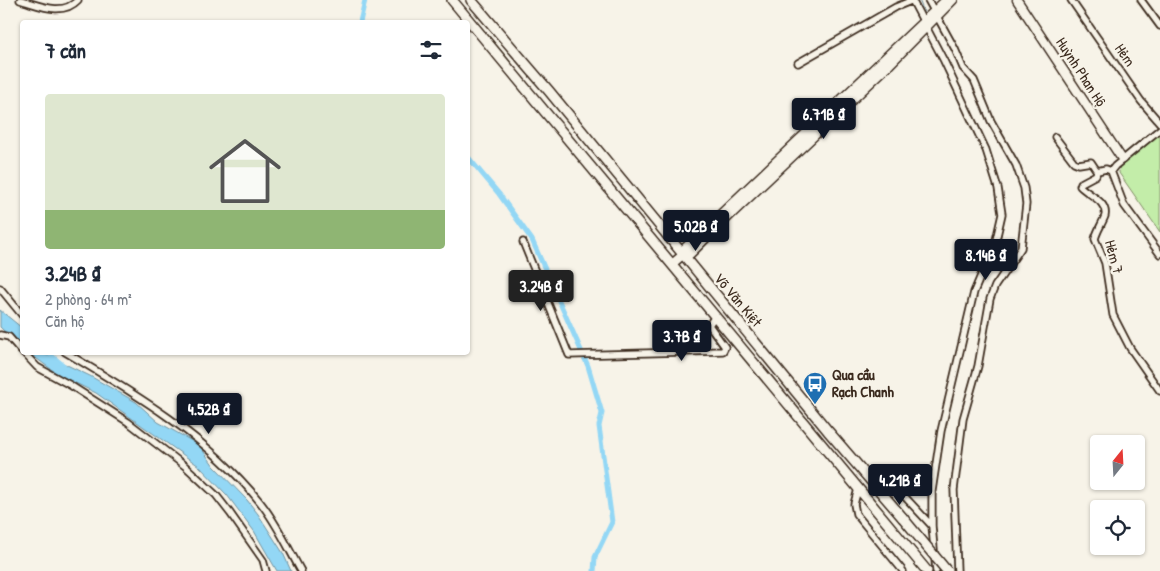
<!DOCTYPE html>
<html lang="vi">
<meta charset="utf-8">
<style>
:root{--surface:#fff;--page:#f2f2f3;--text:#1f2937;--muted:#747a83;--line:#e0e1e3;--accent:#111827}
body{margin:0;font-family:"Patrick Hand",sans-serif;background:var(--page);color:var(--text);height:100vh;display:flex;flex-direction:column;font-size:19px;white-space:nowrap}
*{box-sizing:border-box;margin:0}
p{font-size:16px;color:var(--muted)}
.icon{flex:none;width:28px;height:28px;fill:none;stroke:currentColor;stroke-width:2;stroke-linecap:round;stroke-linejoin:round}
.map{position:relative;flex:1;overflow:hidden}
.details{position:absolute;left:20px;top:20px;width:450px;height:335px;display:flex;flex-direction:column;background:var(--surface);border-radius:5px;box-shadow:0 1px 4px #0004}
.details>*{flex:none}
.needle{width:32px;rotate:18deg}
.fabs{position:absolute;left:1090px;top:435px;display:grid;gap:10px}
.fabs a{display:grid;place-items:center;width:55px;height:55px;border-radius:5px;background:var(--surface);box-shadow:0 1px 4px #0004;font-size:25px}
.price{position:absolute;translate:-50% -42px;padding:0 11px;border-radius:5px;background:var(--accent);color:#fff;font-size:16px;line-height:32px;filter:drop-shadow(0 1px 2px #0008)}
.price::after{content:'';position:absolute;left:50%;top:30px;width:15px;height:11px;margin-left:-8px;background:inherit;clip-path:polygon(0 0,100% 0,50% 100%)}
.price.selected{background:#222;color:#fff}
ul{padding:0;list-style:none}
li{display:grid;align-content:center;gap:10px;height:265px;padding:0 25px}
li+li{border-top:1px solid var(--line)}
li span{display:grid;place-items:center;height:155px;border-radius:5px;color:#555}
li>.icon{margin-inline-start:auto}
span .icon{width:90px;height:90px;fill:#fffc;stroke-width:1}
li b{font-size:21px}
h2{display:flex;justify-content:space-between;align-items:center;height:60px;padding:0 25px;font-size:21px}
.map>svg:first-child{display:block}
.green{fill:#c3eda9;stroke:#7f8c64}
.water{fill:#93d7f5;stroke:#70929f}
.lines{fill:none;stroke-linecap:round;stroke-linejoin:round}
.stream{stroke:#70929f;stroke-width:1}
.canal{stroke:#93d7f5;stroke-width:5}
.minor-casing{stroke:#3b2a1e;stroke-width:9}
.tertiary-casing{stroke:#3b2a1e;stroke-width:11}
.secondary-casing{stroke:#3b2a1e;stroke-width:12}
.minor{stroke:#f7f3e8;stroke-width:5.5}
.tertiary{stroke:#f7f3e8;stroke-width:8}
.secondary{stroke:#f7f3e8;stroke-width:9}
.secondary-bridge-casing{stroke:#3b2a1e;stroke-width:12;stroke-linecap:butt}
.secondary-bridge{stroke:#f7f3e8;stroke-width:9}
.labels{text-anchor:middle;stroke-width:5;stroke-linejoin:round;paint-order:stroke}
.street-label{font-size:15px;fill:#3b2a1e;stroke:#f7f3e8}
.poi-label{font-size:15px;font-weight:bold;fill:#3b2a1e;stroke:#f7f3e8;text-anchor:start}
</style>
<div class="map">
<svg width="1160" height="571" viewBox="0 0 1160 571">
<rect width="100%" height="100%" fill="#f7f3e8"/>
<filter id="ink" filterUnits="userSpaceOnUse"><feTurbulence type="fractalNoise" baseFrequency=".02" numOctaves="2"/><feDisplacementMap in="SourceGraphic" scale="10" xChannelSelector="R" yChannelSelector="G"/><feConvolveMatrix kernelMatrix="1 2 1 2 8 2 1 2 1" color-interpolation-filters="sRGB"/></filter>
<g filter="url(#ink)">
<path class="green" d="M 1160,134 L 1160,232 L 1119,173 L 1120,163 Z"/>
<path class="water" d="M 0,310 L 22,328 L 22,348 L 0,327 Z
M 29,353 L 42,353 L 90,376 L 136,402 L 158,422 L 199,445 L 214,466 L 247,500 L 258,514 L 283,553 L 291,571 L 277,571 L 254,531 L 227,495 L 199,466 L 96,393 L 59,375 Z"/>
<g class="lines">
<path class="stream" d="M 919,0 L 924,12"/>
<path class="canal" d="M 360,22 L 365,0
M 468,157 L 499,194 L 532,240 L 588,366 L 602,413 L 599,426 L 612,522 L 595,557 L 594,571
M 47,352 L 64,366"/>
<defs>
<path id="minor" d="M 20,0 C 39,5 62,17 78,0
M 912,0 L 944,61 L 986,150 L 998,188 L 1002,214 L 996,240 L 974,292 L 941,431 L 932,491 L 932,526 L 936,571
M 928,0 L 955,49 L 963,68 L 974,80 L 991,121 L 1016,165 L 1024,188 L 1026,204 L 1021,248 L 995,286 L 990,299 L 978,366 L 963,419 L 954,490 L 957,571
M 1071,0 L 1141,101 L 1160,123
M 1141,0 L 1160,26
M 798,63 L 896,7 L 913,0
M 1160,129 L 1115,166 L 1111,171 L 1124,205 L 1160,254
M 1055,137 L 1074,162 L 1079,164 L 1091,162 L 1097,171 L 1096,175 L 1081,183 L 1080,186 C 1088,195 1108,201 1105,216 C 1102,224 1097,231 1095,239 L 1105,263 L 1113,315 L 1130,348 L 1160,391
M 1097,171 L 1106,169 L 1111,171
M 523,242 L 569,355 L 723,351 L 725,347 L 709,325 L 715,316
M 0,288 L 22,315
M 0,335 L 9,337 L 22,352
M 23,352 L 37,367 L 70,385 L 128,422 L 185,466 L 216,495 L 230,513 L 263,560 L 266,571
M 65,352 C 136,394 208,437 260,502 C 277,523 288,548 301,571
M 870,479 L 883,478 L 892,483 L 932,526
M 858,489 L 854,504 L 856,514 L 903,571"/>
<path id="tertiary" d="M 1017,0 L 1122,159
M 685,253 L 690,254 L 707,237 L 890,64 L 953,0
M 672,264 L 685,253 L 685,248 L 946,0"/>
<path id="secondary" d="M 452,0 L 927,571
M 471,0 L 549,91 L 828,431 L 903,518"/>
</defs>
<use href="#minor" class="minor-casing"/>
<use href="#tertiary" class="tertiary-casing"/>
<use href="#secondary" class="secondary-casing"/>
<use href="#minor" class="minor"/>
<use href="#tertiary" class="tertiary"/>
<use href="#secondary" class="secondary"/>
<defs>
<path id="secondary-bridge" d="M 903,518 L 947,571"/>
</defs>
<use href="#secondary-bridge" class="secondary-bridge-casing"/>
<use href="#secondary-bridge" class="secondary-bridge"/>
</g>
</g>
<defs>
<symbol id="bus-pin" viewBox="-11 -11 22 30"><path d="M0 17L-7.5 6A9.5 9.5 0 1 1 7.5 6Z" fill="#1f6fb2" stroke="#f7f3e8"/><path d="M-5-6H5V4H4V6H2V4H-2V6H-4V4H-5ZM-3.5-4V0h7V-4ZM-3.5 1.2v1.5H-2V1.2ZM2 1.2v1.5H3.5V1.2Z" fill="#fff"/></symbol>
</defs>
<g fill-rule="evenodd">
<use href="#bus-pin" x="801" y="370" width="28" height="38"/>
</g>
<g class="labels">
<g class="street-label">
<text transform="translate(1125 55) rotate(56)" y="5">Hẻm</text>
<text transform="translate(1081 72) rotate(57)" y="5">Huỳnh Phan Hộ</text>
<text transform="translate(1114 257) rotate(75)" y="5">Hẻm 7</text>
<text transform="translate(738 300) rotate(50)" y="5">Võ Văn Kiệt</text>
</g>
<g class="poi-label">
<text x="832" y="380">Qua cầu<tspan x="832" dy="17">Rạch Chanh</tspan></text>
</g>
</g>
</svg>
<div class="fabs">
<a><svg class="needle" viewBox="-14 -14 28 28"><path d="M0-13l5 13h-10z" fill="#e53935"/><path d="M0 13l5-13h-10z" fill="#747a83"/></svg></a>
<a><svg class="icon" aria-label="locate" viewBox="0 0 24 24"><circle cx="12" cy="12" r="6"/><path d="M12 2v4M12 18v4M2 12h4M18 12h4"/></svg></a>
</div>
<b class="price" style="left:824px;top:140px">6.71B ₫</b>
<b class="price" style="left:696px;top:252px">5.02B ₫</b>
<b class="price" style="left:986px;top:281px">8.14B ₫</b>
<b class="price selected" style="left:541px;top:312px">3.24B ₫</b>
<b class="price" style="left:682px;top:362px">3.7B ₫</b>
<b class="price" style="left:209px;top:435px">4.52B ₫</b>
<b class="price" style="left:900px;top:506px">4.21B ₫</b>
<section class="details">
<h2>7 căn<svg class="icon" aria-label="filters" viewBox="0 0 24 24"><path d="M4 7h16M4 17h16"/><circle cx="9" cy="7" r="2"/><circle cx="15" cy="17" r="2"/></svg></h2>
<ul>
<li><span style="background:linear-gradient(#dfe7d0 75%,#8fb573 0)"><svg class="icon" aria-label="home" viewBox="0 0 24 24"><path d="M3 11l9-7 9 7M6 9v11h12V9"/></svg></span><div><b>3.24B ₫</b><p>2 phòng · 64 m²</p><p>Căn hộ</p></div></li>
</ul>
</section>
</div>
